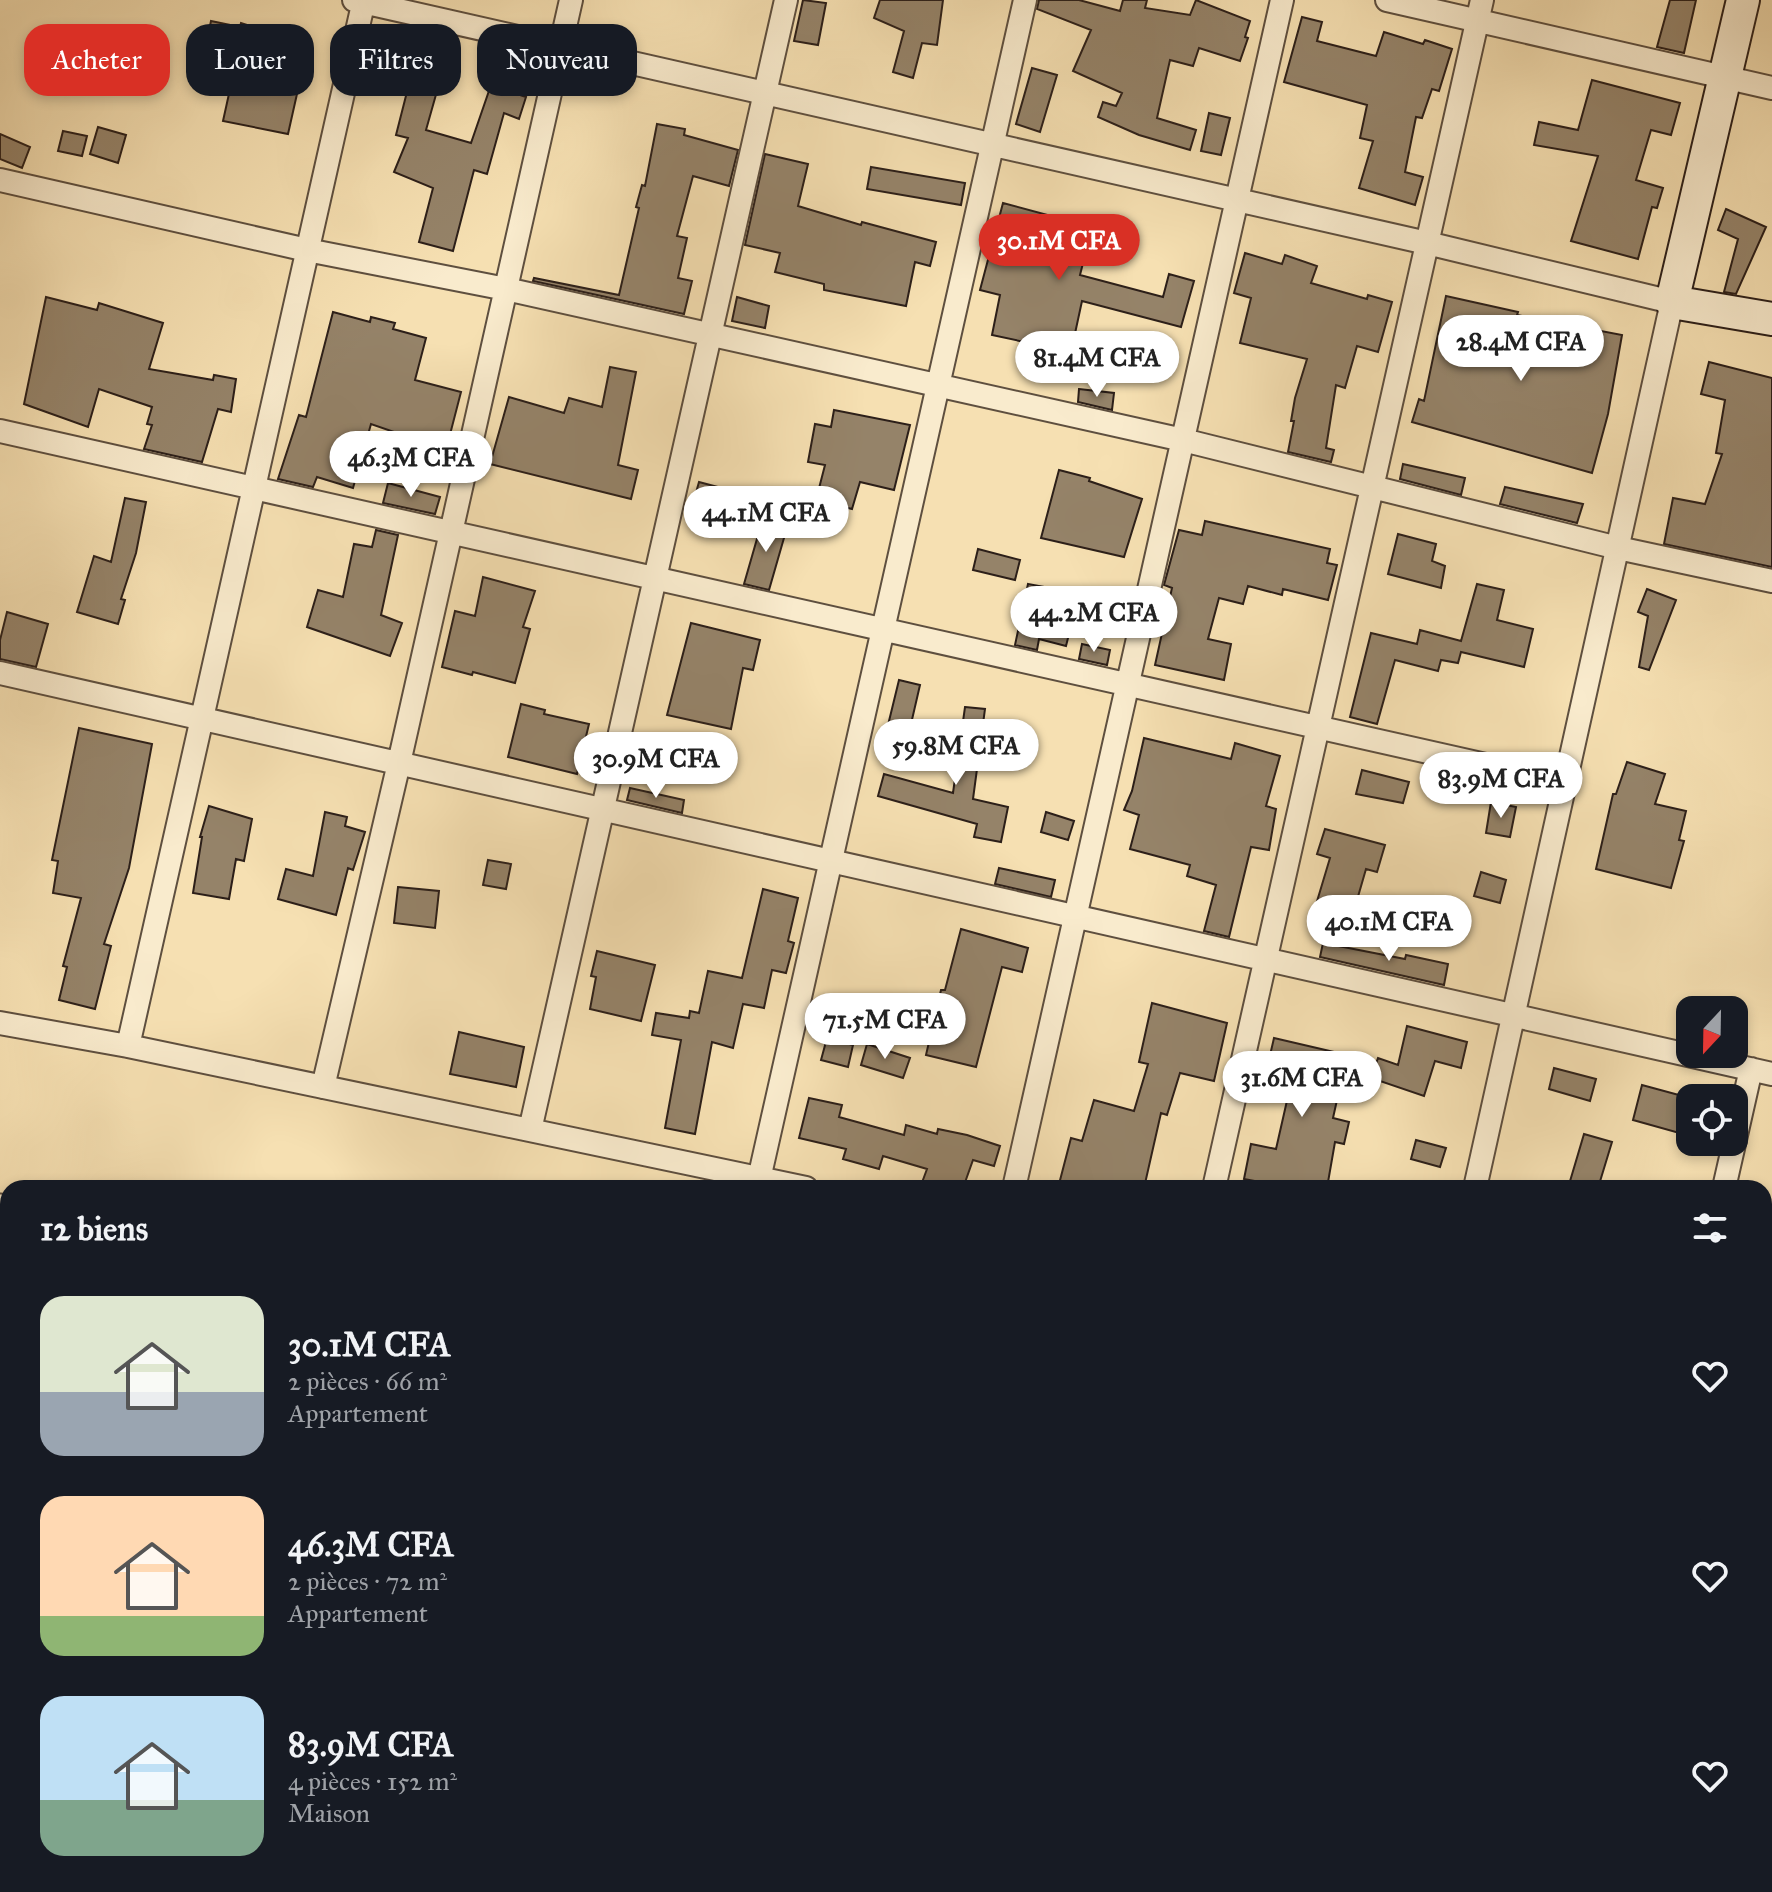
<!DOCTYPE html>
<html lang="fr">
<meta charset="utf-8">
<style>
:root{--surface:#171b24;--page:#242831;--text:#f1f3f6;--muted:#9ea1a6;--accent:#d93025}
body{margin:0;font-family:"IM FELL Great Primer",serif;background:var(--page);color:var(--text);height:100vh;display:flex;flex-direction:column;font-size:30px;white-space:nowrap}
*{box-sizing:border-box;margin:0}
p{font-size:26px;color:var(--muted)}
.icon{flex:none;width:44px;height:44px;fill:none;stroke:currentColor;stroke-width:2;stroke-linecap:round;stroke-linejoin:round}
.map{position:relative;flex:1;overflow:hidden}
.details{position:absolute;left:0px;top:1180px;width:1772px;height:712px;display:flex;flex-direction:column;background:var(--surface);border-radius:24px 24px 0 0;box-shadow:0 4px 12px #0003}
.details>*{flex:none}
.banner{position:absolute;left:24px;top:24px;width:800px;height:72px;display:flex;gap:16px}
.needle{width:52px;rotate:202deg}
.buttons{position:absolute;left:1676px;top:996px;display:grid;gap:16px}
.buttons a{display:grid;place-items:center;width:72px;height:72px;border-radius:16px;background:var(--surface);box-shadow:0 4px 12px #0003;font-size:40px}
.price{position:absolute;translate:-50% -68px;padding:0 18px;border-radius:28px;background:#fff;color:#222;font-size:26px;line-height:52px;filter:drop-shadow(0 2px 4px #0008)}
.price::after{content:'';position:absolute;left:50%;top:48px;width:24px;height:18px;margin-left:-12px;background:inherit;clip-path:polygon(0 0,100% 0,50% 100%)}
.price.active{background:var(--accent);color:#fff}
ul{padding:0;list-style:none}
li{display:flex;align-items:center;gap:24px;height:200px;padding:0 40px}
li span{display:grid;place-items:center;flex:none;width:224px;height:160px;border-radius:24px;color:#555}
li>.icon{margin-inline-start:auto}
span .icon{width:96px;height:96px;fill:#fffc;stroke-width:1}
li b{font-size:34px}
h2{display:flex;justify-content:space-between;align-items:center;height:96px;padding:0 40px;font-size:34px}
.pill{padding:0 28px;border-radius:24px;background:var(--surface);box-shadow:0 4px 12px #0003;font-size:28px;line-height:72px}
.pill.active{background:var(--accent);color:#fff}
.map>svg:first-child{display:block}
.building{fill:#958369;stroke:#2c1f19;stroke-width:2}
.lines{fill:none;stroke-linecap:round;stroke-linejoin:round}
.lane-casing{stroke:#5e4f3f;stroke-width:15}
.street-casing{stroke:#5e4f3f;stroke-width:26}
.secondary-casing{stroke:#2c1f19;stroke-width:36}
.highway-casing{stroke:#2c1f19;stroke-width:44}
.lane{stroke:#f9ebcd;stroke-width:11}
.street{stroke:#f9ebcd;stroke-width:22}
.secondary{stroke:#f9ebcd;stroke-width:32}
.highway{stroke:#f6e0b2;stroke-width:40}
</style>
<div class="map">
<svg width="1772" height="1892" viewBox="0 0 1772 1892">
<rect width="100%" height="100%" fill="#f6e0b2"/>
<filter id="stains"><feTurbulence type="fractalNoise" baseFrequency=".0025" numOctaves="4"/><feColorMatrix values="0 0 0 0 .2 0 0 0 0 .09 0 0 0 0 .02 0 0 0 .5 -.17"/></filter>
<radialGradient id="worn" r=".72"><stop offset=".6" stop-color="#630" stop-opacity="0"/><stop offset="1" stop-color="#630" stop-opacity=".3"/></radialGradient>
<path class="building" d="M 803,0 L 826,3 L 818,45 L 794,41 Z
M 880,0 L 943,0 L 937,45 L 922,43 L 913,78 L 893,72 L 904,31 L 874,18 Z
M 1039,0 L 1079,0 L 1120,11 L 1123,0 L 1147,0 L 1145,8 L 1190,15 L 1196,0 L 1250,21 L 1245,37 L 1248,38 L 1240,61 L 1199,48 L 1193,66 L 1170,60 L 1157,118 L 1196,130 L 1190,150 L 1139,135 L 1098,117 L 1103,102 L 1116,106 L 1122,93 L 1073,71 L 1091,30 L 1037,9 Z
M 1670,0 L 1696,0 L 1684,53 L 1657,47 Z
M 1302,17 L 1322,22 L 1317,41 L 1376,56 L 1384,32 L 1423,44 L 1425,40 L 1452,49 L 1439,91 L 1432,89 L 1422,118 L 1416,117 L 1405,172 L 1423,177 L 1415,205 L 1359,188 L 1373,141 L 1360,138 L 1367,105 L 1284,82 Z
M 211,21 L 240,27 L 241,23 L 266,31 L 254,65 L 237,62 L 301,76 L 288,134 L 223,121 L 236,62 L 204,55 Z
M 368,54 L 391,63 L 381,87 L 361,79 Z
M 1032,68 L 1057,75 L 1040,132 L 1016,124 Z
M 1592,80 L 1680,103 L 1671,135 L 1651,130 L 1636,180 L 1663,188 L 1657,208 L 1652,207 L 1638,259 L 1571,241 L 1598,156 L 1534,145 L 1539,122 L 1578,130 Z
M 409,84 L 437,91 L 426,130 L 471,143 L 491,85 L 526,97 L 519,119 L 504,113 L 487,174 L 474,170 L 453,251 L 419,242 L 433,188 L 394,172 L 408,138 L 396,135 Z
M 1209,113 L 1230,118 L 1221,155 L 1201,151 Z
M 657,124 L 685,129 L 684,135 L 738,150 L 729,186 L 693,176 L 677,236 L 687,238 L 678,278 L 692,281 L 684,314 L 533,281 L 534,278 L 619,295 L 639,208 L 636,207 L 642,185 L 645,186 Z
M 98,127 L 126,135 L 118,163 L 90,154 Z
M 63,131 L 87,136 L 82,156 L 58,151 Z
M 0,134 L 30,147 L 22,168 L 0,159 Z
M 765,154 L 808,164 L 798,206 L 861,225 L 862,222 L 936,242 L 930,266 L 915,262 L 906,306 L 824,290 L 824,284 L 775,272 L 780,253 L 745,245 Z
M 871,167 L 965,183 L 961,205 L 867,189 Z
M 1003,203 L 1092,227 L 1080,275 L 1163,297 L 1169,274 L 1194,281 L 1181,327 L 1082,301 L 1071,352 L 992,335 L 1000,295 L 980,290 Z
M 1726,209 L 1766,227 L 1736,294 L 1724,292 L 1738,239 L 1718,230 Z
M 1245,253 L 1282,264 L 1285,255 L 1317,266 L 1311,283 L 1367,299 L 1368,295 L 1392,302 L 1378,352 L 1357,346 L 1345,388 L 1336,385 L 1326,448 L 1334,450 L 1331,462 L 1288,452 L 1294,421 L 1291,421 L 1295,398 L 1307,359 L 1240,343 L 1251,298 L 1234,293 Z
M 1446,296 L 1518,312 L 1517,315 L 1622,335 L 1608,414 L 1592,473 L 1412,422 L 1419,399 L 1424,401 Z
M 46,297 L 97,310 L 99,303 L 163,323 L 149,369 L 213,380 L 214,375 L 236,379 L 231,412 L 218,409 L 202,462 L 144,449 L 152,425 L 147,424 L 152,407 L 99,389 L 88,427 L 24,404 Z
M 737,297 L 769,306 L 765,328 L 732,321 Z
M 333,312 L 370,322 L 371,317 L 395,323 L 393,329 L 426,338 L 415,380 L 461,392 L 446,450 L 371,424 L 353,488 L 317,477 L 313,487 L 278,479 L 299,415 L 306,417 Z
M 1709,362 L 1772,378 L 1772,567 L 1664,544 L 1673,498 L 1705,504 L 1722,454 L 1716,453 L 1725,400 L 1701,394 Z
M 610,367 L 636,372 L 618,465 L 638,470 L 631,499 L 490,464 L 509,397 L 564,413 L 569,398 L 602,407 Z
M 1079,389 L 1114,393 L 1112,410 L 1078,402 Z
M 834,410 L 910,425 L 894,490 L 860,482 L 852,509 L 816,500 L 825,465 L 808,462 L 815,424 L 831,427 Z
M 1403,464 L 1465,478 L 1461,495 L 1400,479 Z
M 1059,470 L 1090,478 L 1089,481 L 1142,499 L 1124,557 L 1041,538 Z
M 699,482 L 759,498 L 753,523 L 692,507 Z
M 388,483 L 440,497 L 435,514 L 383,503 Z
M 1505,487 L 1583,504 L 1577,523 L 1500,504 Z
M 125,498 L 146,502 L 136,553 L 121,599 L 125,600 L 118,624 L 77,612 L 94,556 L 111,562 Z
M 763,518 L 788,524 L 769,590 L 744,584 Z
M 1205,521 L 1330,549 L 1327,563 L 1337,565 L 1328,600 L 1283,589 L 1282,595 L 1248,586 L 1243,604 L 1219,598 L 1208,639 L 1231,644 L 1224,680 L 1155,665 L 1172,588 L 1164,585 L 1179,530 L 1202,535 Z
M 376,530 L 398,535 L 381,615 L 402,623 L 390,656 L 307,627 L 318,590 L 343,597 L 354,544 L 372,547 Z
M 1398,534 L 1436,544 L 1432,561 L 1445,566 L 1441,588 L 1388,574 Z
M 978,549 L 1020,560 L 1015,580 L 973,570 Z
M 483,577 L 535,591 L 523,627 L 530,629 L 515,683 L 473,672 L 472,675 L 442,667 L 455,611 L 475,616 Z
M 1028,584 L 1050,588 L 1047,603 L 1075,610 L 1066,646 L 1039,639 L 1037,650 L 1015,645 Z
M 1477,584 L 1504,590 L 1497,620 L 1533,629 L 1524,667 L 1461,652 L 1458,663 L 1441,660 L 1438,671 L 1395,660 L 1377,724 L 1350,717 L 1371,633 L 1417,644 L 1420,630 L 1461,641 Z
M 1647,589 L 1676,600 L 1649,670 L 1639,667 L 1648,616 L 1638,612 Z
M 7,612 L 48,624 L 36,667 L 0,659 L 0,640 Z
M 691,623 L 760,640 L 753,670 L 743,668 L 731,729 L 667,715 Z
M 1082,644 L 1110,650 L 1107,665 L 1079,659 Z
M 899,680 L 920,685 L 902,763 L 880,758 Z
M 521,704 L 545,710 L 544,714 L 589,724 L 577,774 L 508,757 Z
M 965,707 L 985,709 L 973,799 L 1008,807 L 1001,842 L 974,837 L 977,824 L 878,796 L 884,774 L 953,793 Z
M 79,728 L 152,744 L 129,868 L 104,944 L 111,946 L 95,1009 L 59,1000 L 67,967 L 63,966 L 81,898 L 53,893 L 58,861 L 52,860 Z
M 1144,738 L 1231,759 L 1235,743 L 1280,756 L 1266,806 L 1276,809 L 1269,850 L 1251,847 L 1229,937 L 1204,931 L 1216,885 L 1187,876 L 1190,865 L 1130,849 L 1139,815 L 1124,810 L 1132,791 Z
M 1627,762 L 1665,774 L 1655,804 L 1686,811 L 1679,840 L 1684,841 L 1671,888 L 1596,869 L 1613,794 L 1616,794 Z
M 1362,770 L 1409,782 L 1403,803 L 1356,794 Z
M 630,788 L 684,800 L 682,813 L 627,800 Z
M 1491,802 L 1516,807 L 1510,837 L 1486,833 Z
M 209,806 L 252,819 L 244,861 L 236,859 L 229,899 L 193,893 L 202,837 L 200,837 Z
M 325,812 L 347,817 L 345,826 L 365,832 L 353,870 L 348,868 L 336,915 L 278,899 L 286,869 L 313,876 Z
M 1046,812 L 1074,821 L 1068,840 L 1041,832 Z
M 1325,829 L 1385,845 L 1377,872 L 1366,869 L 1344,945 L 1317,939 L 1324,910 L 1315,908 L 1330,858 L 1317,854 Z
M 488,860 L 511,864 L 506,889 L 483,885 Z
M 999,868 L 1055,880 L 1051,897 L 995,884 Z
M 1481,872 L 1506,880 L 1500,903 L 1474,896 Z
M 398,887 L 439,891 L 435,928 L 394,923 Z
M 763,889 L 798,898 L 788,941 L 794,943 L 786,973 L 772,970 L 764,1008 L 743,1004 L 733,1048 L 712,1042 L 695,1134 L 665,1128 L 681,1040 L 652,1035 L 656,1013 L 689,1018 L 690,1011 L 699,1013 L 708,971 L 742,978 Z
M 961,929 L 1028,948 L 1022,972 L 1002,967 L 976,1067 L 926,1055 L 941,990 L 945,990 Z
M 1323,943 L 1405,959 L 1406,955 L 1448,964 L 1444,985 L 1320,957 Z
M 597,951 L 655,965 L 641,1021 L 590,1009 L 596,977 L 591,976 Z
M 1152,1003 L 1227,1023 L 1214,1081 L 1180,1073 L 1167,1115 L 1161,1113 L 1144,1188 L 1058,1188 L 1071,1138 L 1082,1141 L 1094,1100 L 1134,1111 L 1148,1064 L 1139,1062 Z
M 1407,1026 L 1467,1042 L 1461,1068 L 1435,1061 L 1424,1096 L 1371,1078 L 1378,1058 L 1398,1065 Z
M 459,1032 L 524,1047 L 516,1087 L 450,1074 Z
M 827,1038 L 853,1045 L 848,1067 L 821,1060 Z
M 1274,1038 L 1347,1055 L 1333,1118 L 1349,1122 L 1344,1144 L 1335,1142 L 1327,1188 L 1292,1188 L 1244,1179 L 1251,1144 L 1276,1149 L 1291,1083 L 1265,1077 Z
M 867,1044 L 910,1058 L 903,1078 L 861,1065 Z
M 1554,1068 L 1596,1079 L 1590,1101 L 1549,1089 Z
M 1642,1085 L 1690,1098 L 1690,1136 L 1633,1120 Z
M 809,1098 L 842,1105 L 839,1117 L 904,1135 L 906,1125 L 937,1134 L 938,1129 L 967,1135 L 1000,1146 L 994,1166 L 973,1160 L 963,1188 L 920,1188 L 927,1169 L 883,1156 L 879,1169 L 843,1159 L 846,1149 L 799,1138 Z
M 1584,1134 L 1612,1142 L 1598,1188 L 1568,1188 Z
M 1416,1140 L 1446,1148 L 1440,1167 L 1411,1159 Z"/>
<g class="lines">
<defs>
<path id="lane" d="M 0,1200 L 8,1201"/>
<path id="street" d="M 354,0 L 1427,243 L 1672,302 L 1475,1188
M 1387,0 L 1772,88
M 0,180 L 307,250 L 506,289 L 1183,440 L 1618,548 L 1772,581
M 0,431 L 1566,783
M 0,673 L 1772,1074
M 0,1023 L 128,1046 L 806,1188
M 128,1046 L 364,0
M 323,1087 L 399,763 L 571,0
M 530,1130 L 786,0
M 759,1179 L 1025,0
M 1014,1188 L 1282,0
M 1214,1188 L 1482,0
M 1724,1188 L 1751,1069
M 1764,1414 L 1772,1417
M 879,1892 L 881,1884"/>
<path id="secondary" d="M 1743,0 L 1672,302 L 1772,319"/>
<path id="highway" d="M 0,1487 L 8,1489
M 1764,1883 L 1772,1885"/>
</defs>
<use href="#lane" class="lane-casing"/>
<use href="#street" class="street-casing"/>
<use href="#secondary" class="secondary-casing"/>
<use href="#highway" class="highway-casing"/>
<use href="#lane" class="lane"/>
<use href="#street" class="street"/>
<use href="#secondary" class="secondary"/>
<use href="#highway" class="highway"/>
</g>
<rect width="100%" height="100%" filter="url(#stains)"/>
<rect width="100%" height="100%" fill="url(#worn)"/>
</svg>
<div class="buttons">
<a><svg class="needle" viewBox="-14 -14 28 28"><path d="M0-13l5 13h-10z" fill="#e53935"/><path d="M0 13l5-13h-10z" fill="#9ea1a6"/></svg></a>
<a><svg class="icon" aria-label="locate" viewBox="0 0 24 24"><circle cx="12" cy="12" r="6"/><path d="M12 2v4M12 18v4M2 12h4M18 12h4"/></svg></a>
</div>
<b class="price active" style="left:1059px;top:282px">30.1M CFA</b>
<b class="price" style="left:1521px;top:383px">28.4M CFA</b>
<b class="price" style="left:1097px;top:399px">81.4M CFA</b>
<b class="price" style="left:411px;top:499px">46.3M CFA</b>
<b class="price" style="left:766px;top:554px">44.1M CFA</b>
<b class="price" style="left:1094px;top:654px">44.2M CFA</b>
<b class="price" style="left:956px;top:787px">59.8M CFA</b>
<b class="price" style="left:656px;top:800px">30.9M CFA</b>
<b class="price" style="left:1501px;top:820px">83.9M CFA</b>
<b class="price" style="left:1389px;top:963px">40.1M CFA</b>
<b class="price" style="left:885px;top:1061px">71.5M CFA</b>
<b class="price" style="left:1302px;top:1119px">31.6M CFA</b>
<div class="banner">
<a class="pill active">Acheter</a>
<a class="pill">Louer</a>
<a class="pill">Filtres</a>
<a class="pill">Nouveau</a>
</div>
<section class="details">
<h2>12 biens<svg class="icon" aria-label="filters" viewBox="0 0 24 24"><path d="M4 7h16M4 17h16"/><circle cx="9" cy="7" r="2"/><circle cx="15" cy="17" r="2"/></svg></h2>
<ul>
<li><span style="background:linear-gradient(#dfe7d0 60%,#9aa5b1 0)"><svg class="icon" aria-label="home" viewBox="0 0 24 24"><path d="M3 11l9-7 9 7M6 9v11h12V9"/></svg></span><div><b>30.1M CFA</b><p>2 pièces · 66 m²</p><p>Appartement</p></div><svg class="icon" aria-label="heart" viewBox="0 0 24 24"><path d="M12 20l-8-8c-3-5 5-10 8-4 3-6 11-1 8 4z"/></svg></li>
<li><span style="background:linear-gradient(#ffd9b3 75%,#8fb573 0)"><svg class="icon" aria-label="home" viewBox="0 0 24 24"><path d="M3 11l9-7 9 7M6 9v11h12V9"/></svg></span><div><b>46.3M CFA</b><p>2 pièces · 72 m²</p><p>Appartement</p></div><svg class="icon" aria-label="heart" viewBox="0 0 24 24"><path d="M12 20l-8-8c-3-5 5-10 8-4 3-6 11-1 8 4z"/></svg></li>
<li><span style="background:linear-gradient(#bfe0f5 65%,#7fa58c 0)"><svg class="icon" aria-label="home" viewBox="0 0 24 24"><path d="M3 11l9-7 9 7M6 9v11h12V9"/></svg></span><div><b>83.9M CFA</b><p>4 pièces · 152 m²</p><p>Maison</p></div><svg class="icon" aria-label="heart" viewBox="0 0 24 24"><path d="M12 20l-8-8c-3-5 5-10 8-4 3-6 11-1 8 4z"/></svg></li>
</ul>
</section>
</div>
